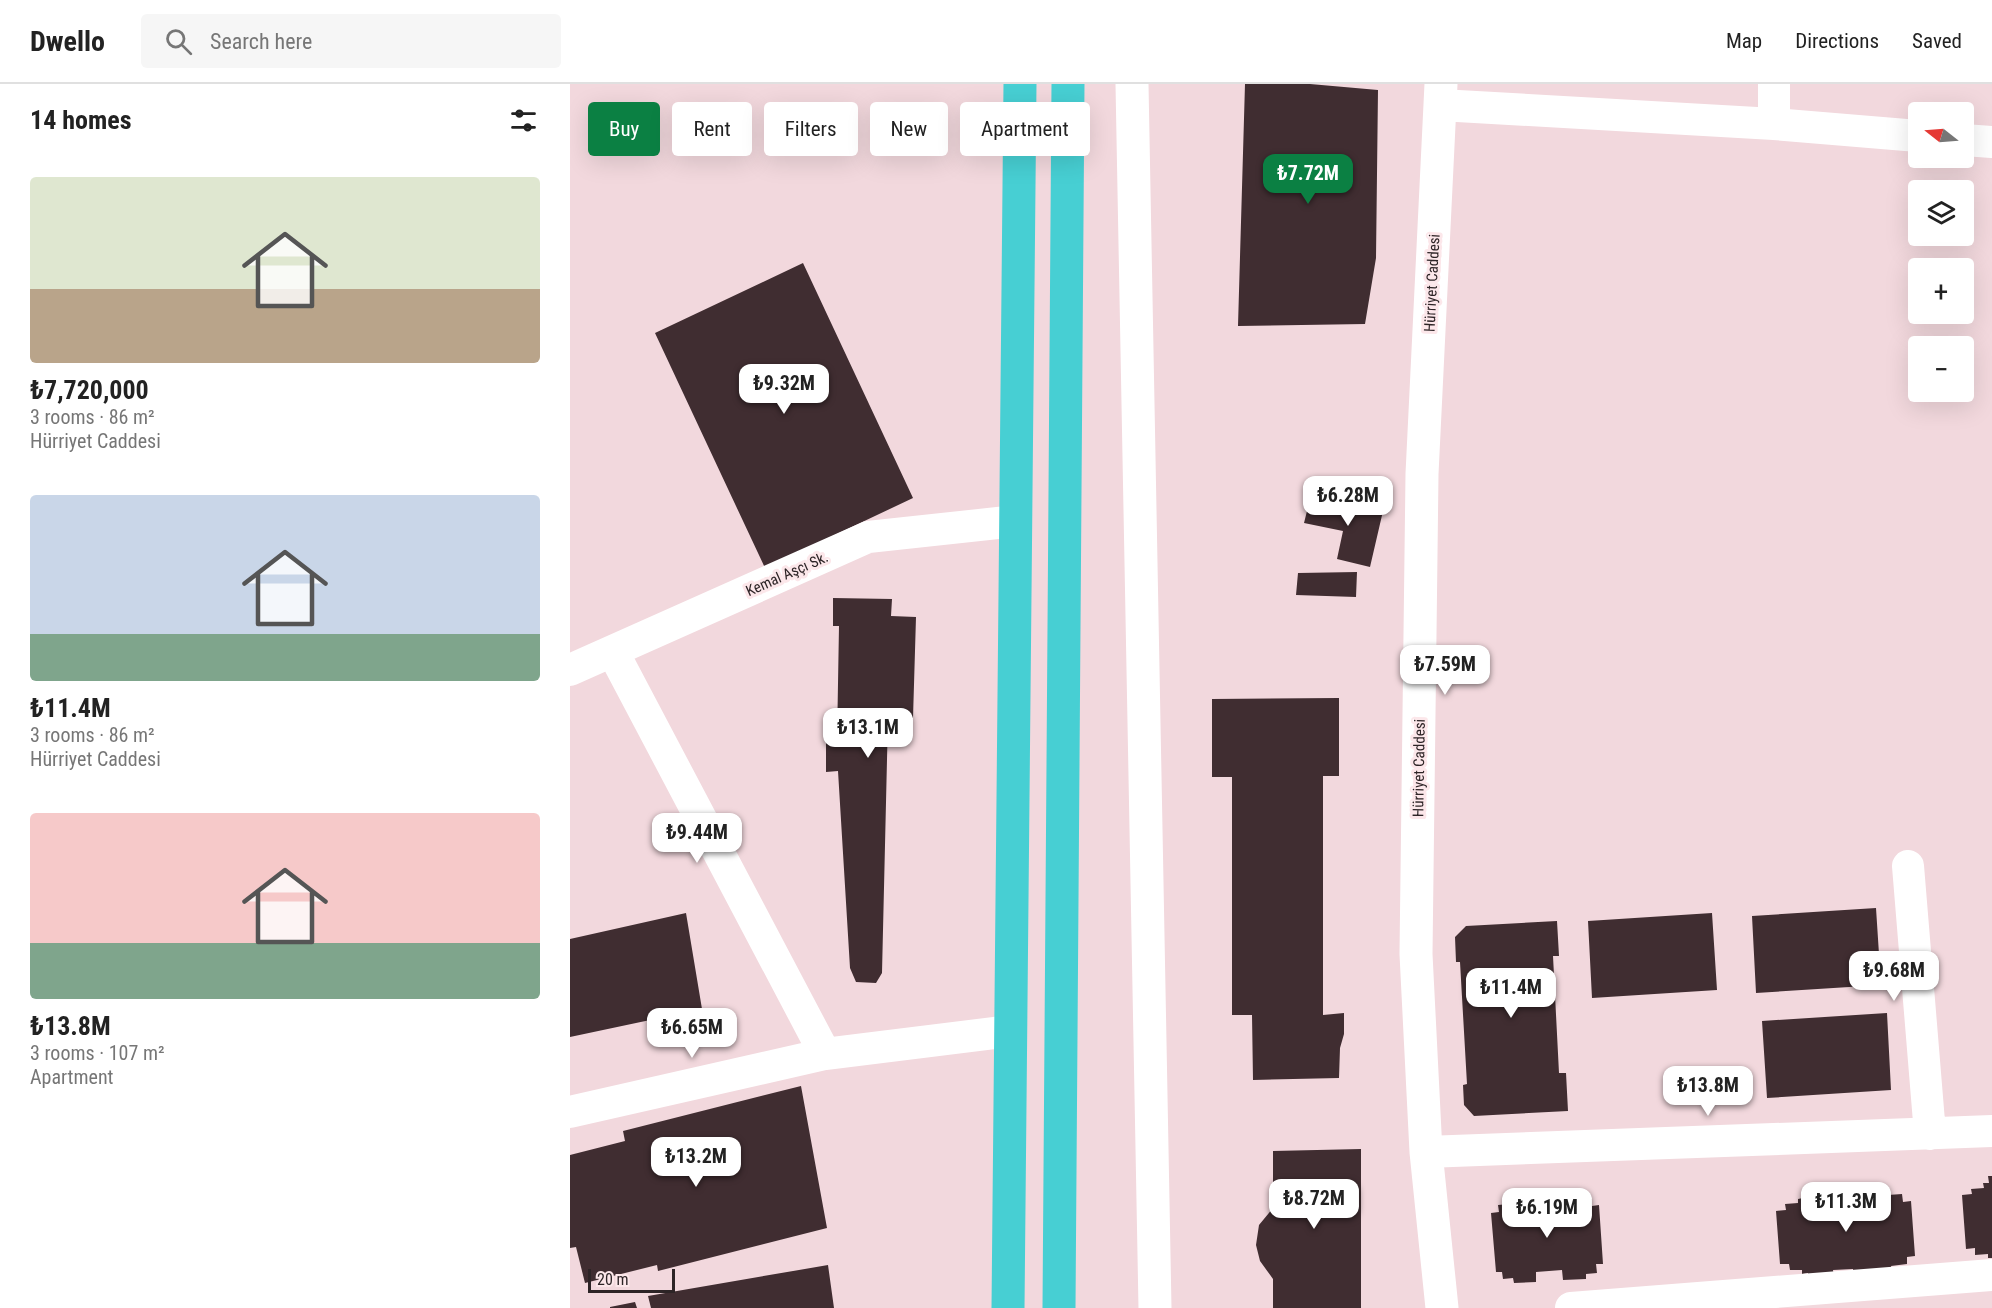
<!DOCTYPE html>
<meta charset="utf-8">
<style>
:root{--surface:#fff;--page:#f6f6f6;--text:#222;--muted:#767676;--line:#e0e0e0;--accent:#0b8043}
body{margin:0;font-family:"Roboto Condensed",sans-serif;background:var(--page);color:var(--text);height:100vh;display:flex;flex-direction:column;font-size:22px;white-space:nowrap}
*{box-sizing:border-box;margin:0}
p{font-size:20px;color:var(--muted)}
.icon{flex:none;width:33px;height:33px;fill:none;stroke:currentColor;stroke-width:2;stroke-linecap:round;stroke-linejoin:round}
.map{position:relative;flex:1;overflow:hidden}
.drawer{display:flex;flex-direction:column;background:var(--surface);width:570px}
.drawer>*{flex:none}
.guide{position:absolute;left:18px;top:18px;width:570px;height:54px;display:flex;gap:12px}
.needle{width:39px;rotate:287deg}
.controls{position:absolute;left:1338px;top:18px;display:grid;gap:12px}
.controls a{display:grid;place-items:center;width:66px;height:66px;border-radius:6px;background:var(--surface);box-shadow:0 6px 24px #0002;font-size:30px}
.scale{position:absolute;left:18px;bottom:15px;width:87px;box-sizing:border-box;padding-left:6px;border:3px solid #2d2426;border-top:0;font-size:16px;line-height:21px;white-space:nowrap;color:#2d2426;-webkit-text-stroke:4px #fce7ea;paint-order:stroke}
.price{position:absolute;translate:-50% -51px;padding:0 14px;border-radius:12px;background:#fff;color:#222;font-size:20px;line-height:39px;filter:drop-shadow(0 2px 3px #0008)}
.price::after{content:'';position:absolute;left:50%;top:36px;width:18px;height:14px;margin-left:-9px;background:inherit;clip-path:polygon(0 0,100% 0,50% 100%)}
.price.active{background:var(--accent);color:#fff}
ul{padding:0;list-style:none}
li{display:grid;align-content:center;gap:12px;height:318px;padding:0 30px}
li span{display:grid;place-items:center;height:186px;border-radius:6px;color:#555}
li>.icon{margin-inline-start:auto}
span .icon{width:108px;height:108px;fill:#fffc;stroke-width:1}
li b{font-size:26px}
h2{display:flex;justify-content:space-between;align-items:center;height:72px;padding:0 30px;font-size:26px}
.chip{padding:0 21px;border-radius:6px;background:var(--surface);box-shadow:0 6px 24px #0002;font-size:21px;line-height:54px}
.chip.active{background:var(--accent);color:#fff}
header{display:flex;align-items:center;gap:36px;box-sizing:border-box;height:84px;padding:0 30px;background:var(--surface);border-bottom:2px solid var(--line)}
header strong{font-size:28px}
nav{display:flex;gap:33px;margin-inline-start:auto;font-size:21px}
.search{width:420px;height:54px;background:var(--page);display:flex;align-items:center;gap:15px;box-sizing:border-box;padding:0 21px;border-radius:6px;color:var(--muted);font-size:22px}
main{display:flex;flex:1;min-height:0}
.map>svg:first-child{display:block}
.building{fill:#402d31}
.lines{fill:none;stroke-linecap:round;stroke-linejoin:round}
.street{stroke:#fff;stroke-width:32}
.secondary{stroke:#fff;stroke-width:33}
.highway{stroke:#47cfd3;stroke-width:33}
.labels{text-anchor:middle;stroke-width:6;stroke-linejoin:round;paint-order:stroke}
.street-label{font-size:15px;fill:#2d2426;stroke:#fce7ea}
</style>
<header>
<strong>Dwello</strong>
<div class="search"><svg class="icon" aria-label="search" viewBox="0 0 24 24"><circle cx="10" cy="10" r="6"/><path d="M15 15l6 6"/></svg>Search here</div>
<nav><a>Map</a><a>Directions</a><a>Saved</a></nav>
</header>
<main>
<section class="drawer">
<h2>14 homes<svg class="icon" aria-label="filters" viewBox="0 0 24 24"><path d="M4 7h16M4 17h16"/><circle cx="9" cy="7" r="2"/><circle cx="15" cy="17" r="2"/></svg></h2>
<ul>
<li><span style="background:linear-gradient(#dfe7d0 60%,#b9a48a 0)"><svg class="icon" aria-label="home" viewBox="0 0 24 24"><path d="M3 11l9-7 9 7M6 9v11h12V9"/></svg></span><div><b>₺7,720,000</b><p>3 rooms · 86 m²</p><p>Hürriyet Caddesi</p></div></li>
<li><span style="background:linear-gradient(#c9d6e8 75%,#7fa58c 0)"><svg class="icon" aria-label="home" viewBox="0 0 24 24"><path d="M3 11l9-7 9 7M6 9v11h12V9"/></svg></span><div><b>₺11.4M</b><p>3 rooms · 86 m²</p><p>Hürriyet Caddesi</p></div></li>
<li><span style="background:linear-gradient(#f6c9c9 70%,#7fa58c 0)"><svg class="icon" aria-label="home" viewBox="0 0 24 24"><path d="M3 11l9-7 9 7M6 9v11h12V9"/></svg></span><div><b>₺13.8M</b><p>3 rooms · 107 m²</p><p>Apartment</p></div></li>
</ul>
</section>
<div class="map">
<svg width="1422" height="1224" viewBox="0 0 1422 1224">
<rect width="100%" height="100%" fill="#f2d8dd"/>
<path class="building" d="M 675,0 L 740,0 L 808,6 L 806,174 L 795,240 L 668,242 Z
M 233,179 L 343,414 L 195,484 L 85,249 Z
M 741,411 L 813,427 L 800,483 L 767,475 L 773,447 L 734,439 Z
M 787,488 L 786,513 L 726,511 L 728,489 Z
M 263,514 L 322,515 L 321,532 L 346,533 L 343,634 L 318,633 L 312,889 L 306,899 L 286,898 L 280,884 L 268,687 L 256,688 L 256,658 L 267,657 L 269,542 L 263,542 Z
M 769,614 L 769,692 L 753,692 L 753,931 L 774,929 L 774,950 L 770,964 L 769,994 L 683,996 L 682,931 L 662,931 L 662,693 L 642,693 L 642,615 Z
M 1306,824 L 1311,901 L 1186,909 L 1182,832 Z
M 116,829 L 132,925 L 0,953 L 0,855 Z
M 1142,829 L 1147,906 L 1022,914 L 1018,837 Z
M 987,837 L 989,872 L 983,872 L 989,989 L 996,989 L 998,1027 L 904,1032 L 894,1021 L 893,1001 L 897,1000 L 890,878 L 886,878 L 885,853 L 896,842 Z
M 1317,929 L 1321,1006 L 1197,1014 L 1192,937 Z
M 231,1002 L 257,1144 L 88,1187 L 87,1181 L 15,1199 L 6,1163 L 0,1164 L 0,1071 L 55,1057 L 53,1047 Z
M 791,1065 L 791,1224 L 703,1224 L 703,1195 L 690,1177 L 686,1161 L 689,1141 L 703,1124 L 703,1067 Z
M 1418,1092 L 1422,1092 L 1422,1174 L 1418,1174 L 1418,1170 L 1405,1171 L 1405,1164 L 1396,1165 L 1392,1111 L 1402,1110 L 1401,1105 L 1414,1104 L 1413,1099 L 1419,1099 Z
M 1311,1102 L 1312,1108 L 1318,1107 L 1318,1111 L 1332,1110 L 1333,1118 L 1341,1117 L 1345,1172 L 1337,1173 L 1337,1180 L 1321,1182 L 1322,1186 L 1283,1189 L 1283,1185 L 1263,1186 L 1264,1194 L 1238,1196 L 1238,1189 L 1232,1190 L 1232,1186 L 1220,1186 L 1219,1180 L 1210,1180 L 1206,1127 L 1216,1126 L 1215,1120 L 1228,1119 L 1228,1115 L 1233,1114 L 1233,1108 L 1258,1106 L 1258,1114 L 1266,1114 L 1268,1134 L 1279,1133 L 1278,1112 L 1287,1111 L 1286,1104 Z
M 1014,1110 L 1014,1116 L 1022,1115 L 1022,1122 L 1029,1121 L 1033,1180 L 1026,1180 L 1027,1189 L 1016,1190 L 1016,1195 L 993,1196 L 992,1186 L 966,1188 L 966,1198 L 944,1199 L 943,1194 L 933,1195 L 932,1188 L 926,1188 L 921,1129 L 929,1128 L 928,1121 L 939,1120 L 939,1116 L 961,1114 L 961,1124 L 970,1123 L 971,1142 L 982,1141 L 981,1122 L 988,1121 L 987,1113 Z
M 258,1181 L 264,1224 L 81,1224 L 78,1212 Z
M 65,1218 L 67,1224 L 40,1224 L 40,1223 Z"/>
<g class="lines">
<path class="street" d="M 870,21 L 1204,40 L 1348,52
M 1204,40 L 1204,0
M 1394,56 L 1422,58
M 43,568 L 255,970
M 0,586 L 298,453 L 446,437
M 1338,782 L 1360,1050
M 0,1028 L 255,970 L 440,947
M 856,1068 L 1422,1047
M 1001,1224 L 1422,1191"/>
<path class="secondary" d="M 562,0 L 585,1224
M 871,0 L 852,390 L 846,870 L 856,1068 L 872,1224"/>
<path class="highway" d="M 438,1224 L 450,0
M 489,1224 L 498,0"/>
</g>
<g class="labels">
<g class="street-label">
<text transform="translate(862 199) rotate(-87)" y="5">Hürriyet Caddesi</text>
<text transform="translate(217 490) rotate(-24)" y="5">Kemal Aşçı Sk.</text>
<text transform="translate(849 684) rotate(-89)" y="5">Hürriyet Caddesi</text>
</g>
</g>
</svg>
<div class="controls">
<a><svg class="needle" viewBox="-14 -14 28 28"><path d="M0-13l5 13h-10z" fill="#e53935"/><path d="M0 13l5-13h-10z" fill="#767676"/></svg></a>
<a><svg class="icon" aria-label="layers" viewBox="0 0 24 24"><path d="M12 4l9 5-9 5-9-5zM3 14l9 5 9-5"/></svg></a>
<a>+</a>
<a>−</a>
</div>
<div class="scale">20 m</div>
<b class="price active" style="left:738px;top:121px">₺7.72M</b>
<b class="price" style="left:214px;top:331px">₺9.32M</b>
<b class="price" style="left:778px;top:443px">₺6.28M</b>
<b class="price" style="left:875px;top:612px">₺7.59M</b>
<b class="price" style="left:298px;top:675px">₺13.1M</b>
<b class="price" style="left:127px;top:780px">₺9.44M</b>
<b class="price" style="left:1324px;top:918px">₺9.68M</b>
<b class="price" style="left:941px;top:935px">₺11.4M</b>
<b class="price" style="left:122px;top:975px">₺6.65M</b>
<b class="price" style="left:1138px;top:1033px">₺13.8M</b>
<b class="price" style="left:126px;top:1104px">₺13.2M</b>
<b class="price" style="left:744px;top:1146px">₺8.72M</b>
<b class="price" style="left:1276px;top:1149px">₺11.3M</b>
<b class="price" style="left:977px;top:1155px">₺6.19M</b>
<div class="guide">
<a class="chip active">Buy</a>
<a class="chip">Rent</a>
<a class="chip">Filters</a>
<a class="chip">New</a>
<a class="chip">Apartment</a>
</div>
</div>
</main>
